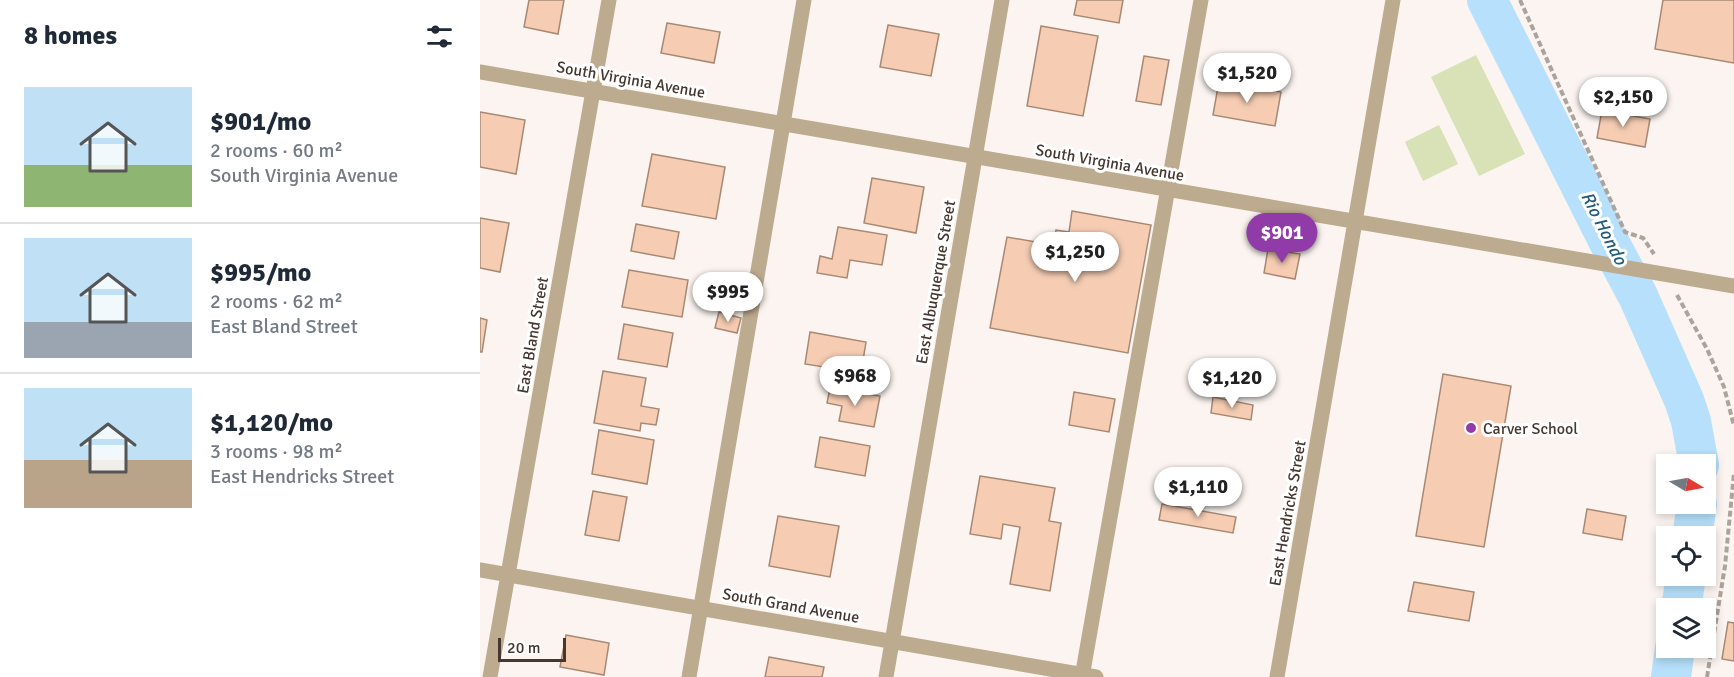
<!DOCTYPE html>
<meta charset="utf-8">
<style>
:root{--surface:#fff;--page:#f2f2f3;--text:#1f2937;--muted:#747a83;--line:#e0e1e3;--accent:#913ba9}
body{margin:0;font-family:Signika,sans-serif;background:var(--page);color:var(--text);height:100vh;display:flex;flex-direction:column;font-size:22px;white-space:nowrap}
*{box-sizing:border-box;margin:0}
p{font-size:20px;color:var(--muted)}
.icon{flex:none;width:33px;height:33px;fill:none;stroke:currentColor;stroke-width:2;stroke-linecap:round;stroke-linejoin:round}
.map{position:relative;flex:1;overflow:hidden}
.side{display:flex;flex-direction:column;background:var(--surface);width:480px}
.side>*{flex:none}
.needle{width:39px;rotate:100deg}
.tools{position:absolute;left:1176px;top:454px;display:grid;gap:12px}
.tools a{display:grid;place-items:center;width:60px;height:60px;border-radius:0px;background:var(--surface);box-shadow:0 3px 9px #0003;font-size:30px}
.scale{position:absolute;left:18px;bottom:15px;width:68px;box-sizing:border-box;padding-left:6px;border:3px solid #45372e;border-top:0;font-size:16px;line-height:21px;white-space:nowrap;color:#45372e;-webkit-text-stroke:4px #fff;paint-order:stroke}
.price{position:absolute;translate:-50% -51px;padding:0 14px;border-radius:21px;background:#fff;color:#222;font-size:20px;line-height:39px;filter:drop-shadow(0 2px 3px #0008)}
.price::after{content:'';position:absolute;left:50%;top:36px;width:18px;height:14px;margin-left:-9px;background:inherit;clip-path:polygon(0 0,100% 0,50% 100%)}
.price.on{background:var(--accent);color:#fff}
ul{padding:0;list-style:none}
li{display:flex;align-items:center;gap:18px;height:150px;padding:0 24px}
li+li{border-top:2px solid var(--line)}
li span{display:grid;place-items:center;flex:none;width:168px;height:120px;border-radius:0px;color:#555}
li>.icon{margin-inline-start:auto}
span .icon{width:72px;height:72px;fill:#fffc;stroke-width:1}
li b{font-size:26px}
h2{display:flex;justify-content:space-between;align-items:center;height:72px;padding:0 24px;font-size:26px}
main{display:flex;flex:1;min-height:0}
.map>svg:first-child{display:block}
.green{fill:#d8e2b6}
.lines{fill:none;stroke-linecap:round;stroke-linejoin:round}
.river{stroke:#b6e0fb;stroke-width:40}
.building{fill:#f6cdb3;stroke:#a88873;stroke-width:1.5}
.path{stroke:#ada39d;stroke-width:4;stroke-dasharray:6 3;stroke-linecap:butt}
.minor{stroke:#bcab8f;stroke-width:15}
.poi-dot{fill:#913ba9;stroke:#fff;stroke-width:2}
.labels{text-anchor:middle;stroke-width:6;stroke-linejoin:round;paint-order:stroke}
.street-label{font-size:16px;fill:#45372e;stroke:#fff}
.poi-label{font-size:16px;fill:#45372e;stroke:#fff;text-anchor:start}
.water-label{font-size:18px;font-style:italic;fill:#255b79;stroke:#fff}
</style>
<main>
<section class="side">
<h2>8 homes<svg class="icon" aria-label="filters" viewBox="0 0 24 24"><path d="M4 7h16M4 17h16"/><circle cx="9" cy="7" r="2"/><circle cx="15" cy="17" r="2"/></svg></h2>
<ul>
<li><span style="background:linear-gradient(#bfe0f5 65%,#8fb573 0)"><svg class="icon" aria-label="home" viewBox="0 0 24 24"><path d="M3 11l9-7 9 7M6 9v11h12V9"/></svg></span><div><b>$901/mo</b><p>2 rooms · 60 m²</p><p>South Virginia Avenue</p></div></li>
<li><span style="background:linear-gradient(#bfe0f5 70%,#9aa5b1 0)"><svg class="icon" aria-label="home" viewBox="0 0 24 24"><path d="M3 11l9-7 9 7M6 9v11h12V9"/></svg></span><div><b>$995/mo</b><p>2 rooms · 62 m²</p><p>East Bland Street</p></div></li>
<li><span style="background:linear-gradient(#bfe0f5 60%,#b9a48a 0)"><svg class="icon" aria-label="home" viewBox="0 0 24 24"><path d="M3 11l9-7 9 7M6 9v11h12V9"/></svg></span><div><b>$1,120/mo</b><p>3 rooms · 98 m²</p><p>East Hendricks Street</p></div></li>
</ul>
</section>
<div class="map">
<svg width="1254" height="677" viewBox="0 0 1254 677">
<rect width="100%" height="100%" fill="#fbf4f0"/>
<path class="green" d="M 996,55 L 1045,154 L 999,176 L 951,77 Z
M 959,125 L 978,164 L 943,181 L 925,142 Z"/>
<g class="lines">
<path class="river" d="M 1007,0 L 1128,240 L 1158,296 L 1204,400 L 1211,421 L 1219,465
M 1212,537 L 1217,504
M 1201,609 L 1206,576
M 1191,677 L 1195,648"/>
</g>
<path class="building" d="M 49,0 L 84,0 L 78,34 L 44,27 Z
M 597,0 L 643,0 L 639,23 L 594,15 Z
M 1183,0 L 1254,0 L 1254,63 L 1175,49 Z
M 187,23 L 240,32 L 234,63 L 181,53 Z
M 408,25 L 459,34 L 451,76 L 400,67 Z
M 561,26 L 618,36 L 603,116 L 547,106 Z
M 664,56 L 689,60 L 681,105 L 656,101 Z
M 739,81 L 801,92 L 795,126 L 733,115 Z
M 1122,110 L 1170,119 L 1165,147 L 1117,138 Z
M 0,112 L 45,120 L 36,174 L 0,167 Z
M 172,154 L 245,167 L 236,219 L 162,206 Z
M 392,178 L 444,187 L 436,233 L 384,223 Z
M 592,211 L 671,225 L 648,353 L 510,328 L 527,237 L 573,245 L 576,230 L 589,232 Z
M 0,218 L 29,223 L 20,272 L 0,268 Z
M 156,224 L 199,232 L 194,259 L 151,251 Z
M 358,227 L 407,235 L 402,265 L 370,260 L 367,278 L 337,273 L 340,256 L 352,259 Z
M 788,249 L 820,254 L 815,279 L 784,273 Z
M 149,270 L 208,280 L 202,317 L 142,307 Z
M 239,312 L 261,318 L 257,333 L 235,328 Z
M 0,318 L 7,320 L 2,352 L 0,352 Z
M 144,324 L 193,333 L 187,367 L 138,359 Z
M 330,332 L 386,342 L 381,373 L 325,364 Z
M 123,371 L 166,378 L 161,406 L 179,409 L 176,425 L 161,423 L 160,431 L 114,423 Z
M 963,374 L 1031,386 L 1004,547 L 936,536 Z
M 350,388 L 400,396 L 394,427 L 359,421 L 362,406 L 347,403 Z
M 594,392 L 635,399 L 629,432 L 589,425 Z
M 733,397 L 773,405 L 771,420 L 731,413 Z
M 119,430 L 174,440 L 167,484 L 112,474 Z
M 340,437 L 390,446 L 385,476 L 335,467 Z
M 500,476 L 575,488 L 569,521 L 581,523 L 570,591 L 530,584 L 540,527 L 523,524 L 521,539 L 490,534 Z
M 113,491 L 147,497 L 139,541 L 105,535 Z
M 682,504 L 756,517 L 753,533 L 679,520 Z
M 1107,509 L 1146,516 L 1142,540 L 1103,533 Z
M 298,516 L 359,526 L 350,577 L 289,566 Z
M 934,582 L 994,592 L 989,621 L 928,611 Z
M 1248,622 L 1254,623 L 1254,661 L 1242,659 Z
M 86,635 L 129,643 L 124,675 L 80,667 Z
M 289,657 L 344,667 L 342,677 L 285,677 Z"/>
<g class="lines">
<path class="path" d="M 1040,0 L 1145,232 L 1163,238 L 1174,254
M 1197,295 L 1227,349 L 1244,387 L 1254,426
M 1227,677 L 1245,566 L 1254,473"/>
<path class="minor" d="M 0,72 L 1254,286
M 0,570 L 616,677
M 10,677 L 129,0
M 209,677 L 324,0
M 406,677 L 522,0
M 602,677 L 721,0
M 797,677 L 913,0"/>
</g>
<circle class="poi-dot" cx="991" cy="428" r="6"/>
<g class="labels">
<g class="street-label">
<text transform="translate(151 79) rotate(10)" y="6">South Virginia Avenue</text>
<text transform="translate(630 162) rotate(10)" y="6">South Virginia Avenue</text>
<text transform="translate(455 282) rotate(-80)" y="6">East Albuquerque Street</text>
<text transform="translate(52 335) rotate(-80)" y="6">East Bland Street</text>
<text transform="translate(807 513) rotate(-80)" y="6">East Hendricks Street</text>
<text transform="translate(311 605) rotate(10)" y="6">South Grand Avenue</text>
</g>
<g class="poi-label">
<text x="1003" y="434">Carver School</text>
</g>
<g class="water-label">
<text transform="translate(1124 228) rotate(63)" y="6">Rio Hondo</text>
</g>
</g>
</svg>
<div class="tools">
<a><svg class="needle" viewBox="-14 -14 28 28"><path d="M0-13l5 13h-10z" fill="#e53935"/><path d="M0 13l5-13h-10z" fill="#747a83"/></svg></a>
<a><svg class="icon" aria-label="locate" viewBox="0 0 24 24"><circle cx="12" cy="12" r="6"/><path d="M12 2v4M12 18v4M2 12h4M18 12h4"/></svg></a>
<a><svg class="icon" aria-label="layers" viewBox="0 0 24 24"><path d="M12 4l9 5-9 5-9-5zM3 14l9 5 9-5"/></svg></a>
</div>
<div class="scale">20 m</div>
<b class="price" style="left:767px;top:104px">$1,520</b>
<b class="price" style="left:1143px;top:128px">$2,150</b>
<b class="price on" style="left:802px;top:264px">$901</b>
<b class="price" style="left:595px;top:283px">$1,250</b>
<b class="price" style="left:248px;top:323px">$995</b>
<b class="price" style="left:375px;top:407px">$968</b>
<b class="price" style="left:752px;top:409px">$1,120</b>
<b class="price" style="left:718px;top:518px">$1,110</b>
</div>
</main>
